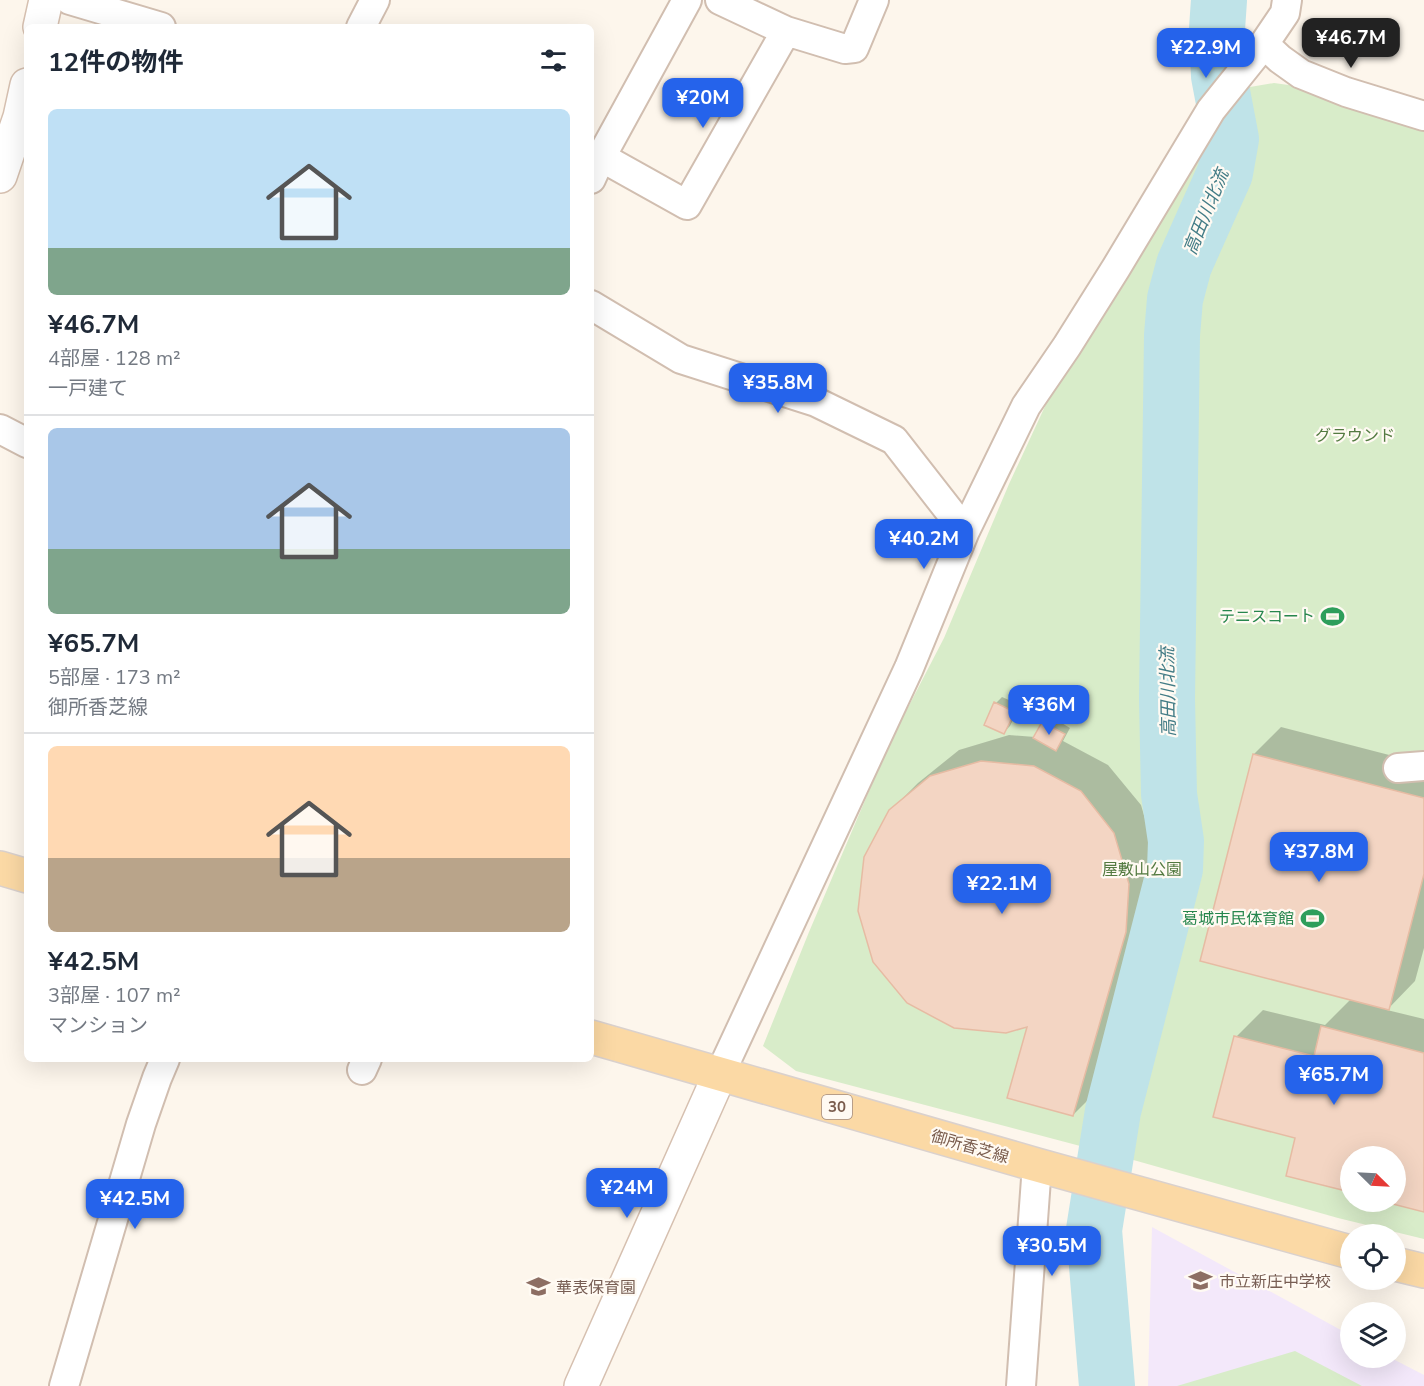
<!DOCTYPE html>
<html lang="ja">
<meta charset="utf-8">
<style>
:root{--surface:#fff;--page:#f6f6f7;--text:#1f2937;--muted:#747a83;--line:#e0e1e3;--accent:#2563eb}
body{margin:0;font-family:"Nunito Sans","Noto Sans JP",sans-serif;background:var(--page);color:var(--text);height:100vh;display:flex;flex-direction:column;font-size:22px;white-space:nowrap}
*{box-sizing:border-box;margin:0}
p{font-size:20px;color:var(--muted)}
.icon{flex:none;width:33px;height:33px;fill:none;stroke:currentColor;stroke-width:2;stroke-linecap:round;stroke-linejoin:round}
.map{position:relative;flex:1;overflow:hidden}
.drawer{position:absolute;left:24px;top:24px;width:570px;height:1038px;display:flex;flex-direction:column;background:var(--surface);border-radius:9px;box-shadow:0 6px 24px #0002}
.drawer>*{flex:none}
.needle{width:39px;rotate:114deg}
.fabs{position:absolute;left:1340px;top:1146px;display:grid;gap:12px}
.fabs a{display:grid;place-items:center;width:66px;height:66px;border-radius:50%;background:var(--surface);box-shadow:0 6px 24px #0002;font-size:30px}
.price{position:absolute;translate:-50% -51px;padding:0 14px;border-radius:12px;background:var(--accent);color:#fff;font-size:20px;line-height:39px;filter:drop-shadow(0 2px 3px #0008)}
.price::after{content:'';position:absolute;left:50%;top:36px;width:18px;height:14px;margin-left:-9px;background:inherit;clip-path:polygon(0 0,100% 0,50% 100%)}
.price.selected{background:#222;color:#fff}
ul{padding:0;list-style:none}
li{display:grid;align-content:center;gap:12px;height:318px;padding:0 24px}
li+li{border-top:2px solid var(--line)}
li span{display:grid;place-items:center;height:186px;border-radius:9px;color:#555}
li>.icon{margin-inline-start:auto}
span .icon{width:108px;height:108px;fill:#fffc;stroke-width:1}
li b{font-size:26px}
h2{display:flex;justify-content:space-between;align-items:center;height:72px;padding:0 24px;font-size:26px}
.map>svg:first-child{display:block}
.education{fill:#f3e8fa}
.green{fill:#d8ecc9;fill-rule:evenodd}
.shadow{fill:#0003}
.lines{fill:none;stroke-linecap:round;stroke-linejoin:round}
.river{stroke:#bfe3e8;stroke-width:56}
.building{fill:#f3d5c3;stroke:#e6bba3;stroke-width:1.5}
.street-casing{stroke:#d1beb0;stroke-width:32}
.secondary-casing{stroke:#d6c0b0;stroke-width:36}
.primary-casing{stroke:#dad1cd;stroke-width:36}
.street{stroke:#fff;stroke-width:28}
.secondary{stroke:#fff;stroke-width:33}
.primary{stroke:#fbd9a5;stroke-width:33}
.labels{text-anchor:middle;stroke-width:4.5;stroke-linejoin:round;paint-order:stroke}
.shield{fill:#fffaf3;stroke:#a28b7f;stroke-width:1.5}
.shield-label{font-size:15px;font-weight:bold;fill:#7a5c4d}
.park-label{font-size:16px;fill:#537a41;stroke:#fffaf3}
.leisure-label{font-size:16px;fill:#27864d;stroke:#fffaf3;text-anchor:end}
.street-label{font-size:16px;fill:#7a5c4d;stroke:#fffaf3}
.education-label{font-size:16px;fill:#785e54;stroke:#fffaf3;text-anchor:start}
.water-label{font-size:18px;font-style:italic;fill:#437c86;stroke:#fffaf3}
</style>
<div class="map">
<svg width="1424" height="1386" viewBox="0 0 1424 1386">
<rect width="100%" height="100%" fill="#fdf6ec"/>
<path class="education" d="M 1152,1227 L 1350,1335 L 1350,1358 L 1391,1358 L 1424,1375 L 1424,1386 L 1148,1386 Z"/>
<path class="green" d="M 1238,76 L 1250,87 L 1274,83 L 1303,87 L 1424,124 L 1424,1239 L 1338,1218 L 1137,1161 L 796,1071 L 763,1046 L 809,932 L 889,744 L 944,638 L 1009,484 L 1053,389 ZM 1350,1156 L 1395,1156 L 1395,1202 L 1350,1202 Z
M 1295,1351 L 1362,1386 L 1177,1386 Z"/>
<path class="shadow" d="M 1002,697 L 1020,705 L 1010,726 L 1004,732 L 996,703 Z
M 1050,716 L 1070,728 L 1063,741 L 1108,765 L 1141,805 L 1156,856 L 1152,904 L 1100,1088 L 1073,1115 L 1029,1025 L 890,811 L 918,783 L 959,750 L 1009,735 L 1035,737 L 1043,723 Z
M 1281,727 L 1424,764 L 1424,948 L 1415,981 L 1387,1010 L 1424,1019 L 1424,1210 L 1391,1202 L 1395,1202 L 1395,1156 L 1350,1156 L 1350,1191 L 1297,1137 L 1236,1037 L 1263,1010 L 1325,1025 L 1351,999 L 1202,960 L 1254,754 Z"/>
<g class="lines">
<path class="river" d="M 1107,1386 L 1094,1230 L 1113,1111 L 1175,869 L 1176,841 L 1169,794 L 1167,699 L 1172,335 L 1175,299 L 1184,265 L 1225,173 L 1231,139 L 1219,76 L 1217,29 L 1219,0"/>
</g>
<path class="building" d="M 994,702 L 1015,712 L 1004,734 L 984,725 Z
M 1042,722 L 1065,734 L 1056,751 L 1033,738 Z
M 1253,754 L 1424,798 L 1424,874 L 1389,1010 L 1200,961 Z
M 981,761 L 1034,766 L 1081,791 L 1114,833 L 1129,884 L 1126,932 L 1073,1116 L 1007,1098 L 1027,1027 L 1006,1033 L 954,1028 L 907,1003 L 873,962 L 858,911 L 864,857 L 889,810 L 930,776 Z
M 1321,1026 L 1424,1053 L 1424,1212 L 1385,1202 L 1395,1202 L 1395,1156 L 1350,1156 L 1350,1192 L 1286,1176 L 1295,1138 L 1213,1117 L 1234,1036 L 1314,1056 Z"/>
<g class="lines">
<defs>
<path id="street" d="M 70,0 L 161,27
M 720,0 L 786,31 L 845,49 L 854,48 L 874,0
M 361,27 L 375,0
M 1264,44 L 1280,59 L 1301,74 L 1346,92 L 1424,116
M 601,157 L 687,205 L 786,31
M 591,179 L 601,157 L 687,0
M 591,305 L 681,359 L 816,402 L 894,440 L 965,531
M 0,429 L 27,443
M 1398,768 L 1424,766
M 362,1070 L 367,1059
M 720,1074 L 909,668 L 965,531 L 1026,406 L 1067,346 L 1116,268 L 1211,110 L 1264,44 L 1285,13 L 1287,0
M 64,1386 L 141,1124 L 157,1078 L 165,1059
M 1021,1386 L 1037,1165"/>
<path id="secondary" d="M 40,27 L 46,0
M 0,176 L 20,117 L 27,85
M 581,1386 L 720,1074"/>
<path id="primary" d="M 0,868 L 27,876
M 591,1037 L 1037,1165 L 1350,1252
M 1395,1264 L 1424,1271"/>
</defs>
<use href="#street" class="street-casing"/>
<use href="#secondary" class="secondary-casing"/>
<use href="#primary" class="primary-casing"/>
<use href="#street" class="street"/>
<use href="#secondary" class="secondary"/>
<use href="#primary" class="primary"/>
</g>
<defs>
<symbol id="stadium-bare" viewBox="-9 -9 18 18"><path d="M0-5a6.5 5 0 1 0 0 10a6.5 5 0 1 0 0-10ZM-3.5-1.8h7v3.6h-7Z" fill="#2e9e5b" stroke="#fffaf3" stroke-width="2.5" paint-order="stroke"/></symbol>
<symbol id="school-bare" viewBox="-9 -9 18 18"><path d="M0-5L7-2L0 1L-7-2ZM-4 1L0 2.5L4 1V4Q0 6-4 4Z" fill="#8d6e63" stroke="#fffaf3" stroke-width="2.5" paint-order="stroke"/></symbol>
</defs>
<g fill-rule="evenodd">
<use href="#stadium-bare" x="1316" y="600" width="33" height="33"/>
<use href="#stadium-bare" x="1296" y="902" width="33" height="33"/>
<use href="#school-bare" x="1184" y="1264" width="33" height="33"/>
<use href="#school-bare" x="522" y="1270" width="33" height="33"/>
</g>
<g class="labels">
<rect class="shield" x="822" y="1095" width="30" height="24" rx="4.5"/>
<g class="shield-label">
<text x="837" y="1112">30</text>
</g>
<g class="park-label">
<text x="1355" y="441">グラウンド</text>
<text x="1142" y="875">屋敷山公園</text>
</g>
<g class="leisure-label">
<text x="1315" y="622">テニスコート</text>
<text x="1294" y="924">葛城市民体育館</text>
</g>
<g class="street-label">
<text transform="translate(970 1146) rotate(16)" y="6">御所香芝線</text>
</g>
<g class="education-label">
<text x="1219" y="1287">市立新庄中学校</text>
<text x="556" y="1293">華表保育園</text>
</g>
<g class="water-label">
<text transform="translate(1206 212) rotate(-68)" y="6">高田川北流</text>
<text transform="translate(1168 692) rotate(-91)" y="6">高田川北流</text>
</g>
</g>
</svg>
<div class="fabs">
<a><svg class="needle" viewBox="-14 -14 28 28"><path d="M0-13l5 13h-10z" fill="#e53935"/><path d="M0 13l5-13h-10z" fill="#747a83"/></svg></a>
<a><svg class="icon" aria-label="locate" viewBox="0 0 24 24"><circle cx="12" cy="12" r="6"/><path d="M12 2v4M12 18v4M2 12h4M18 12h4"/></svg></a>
<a><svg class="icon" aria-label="layers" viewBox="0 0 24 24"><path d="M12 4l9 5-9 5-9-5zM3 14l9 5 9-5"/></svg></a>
</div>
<b class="price selected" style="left:1351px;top:69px">¥46.7M</b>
<b class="price" style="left:1206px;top:79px">¥22.9M</b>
<b class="price" style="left:703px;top:129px">¥20M</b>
<b class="price" style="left:778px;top:414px">¥35.8M</b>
<b class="price" style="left:924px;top:570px">¥40.2M</b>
<b class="price" style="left:1049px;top:736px">¥36M</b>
<b class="price" style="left:1319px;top:883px">¥37.8M</b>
<b class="price" style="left:1002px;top:915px">¥22.1M</b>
<b class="price" style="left:1334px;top:1106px">¥65.7M</b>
<b class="price" style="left:627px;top:1219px">¥24M</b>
<b class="price" style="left:135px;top:1230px">¥42.5M</b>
<b class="price" style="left:1052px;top:1277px">¥30.5M</b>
<section class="drawer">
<h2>12件の物件<svg class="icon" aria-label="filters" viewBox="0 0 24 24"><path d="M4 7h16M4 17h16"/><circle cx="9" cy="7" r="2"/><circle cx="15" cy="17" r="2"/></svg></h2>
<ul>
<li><span style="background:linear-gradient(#bfe0f5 75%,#7fa58c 0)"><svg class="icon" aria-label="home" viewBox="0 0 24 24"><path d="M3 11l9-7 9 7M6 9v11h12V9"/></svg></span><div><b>¥46.7M</b><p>4部屋 · 128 m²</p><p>一戸建て</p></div></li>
<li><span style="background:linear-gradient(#a9c7e8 65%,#7fa58c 0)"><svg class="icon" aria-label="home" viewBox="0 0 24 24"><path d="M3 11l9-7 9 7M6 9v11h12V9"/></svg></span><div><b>¥65.7M</b><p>5部屋 · 173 m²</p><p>御所香芝線</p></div></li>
<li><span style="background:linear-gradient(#ffd9b3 60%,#b9a48a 0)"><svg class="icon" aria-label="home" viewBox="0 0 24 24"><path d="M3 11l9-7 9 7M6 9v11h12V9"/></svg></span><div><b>¥42.5M</b><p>3部屋 · 107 m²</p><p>マンション</p></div></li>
</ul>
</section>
</div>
